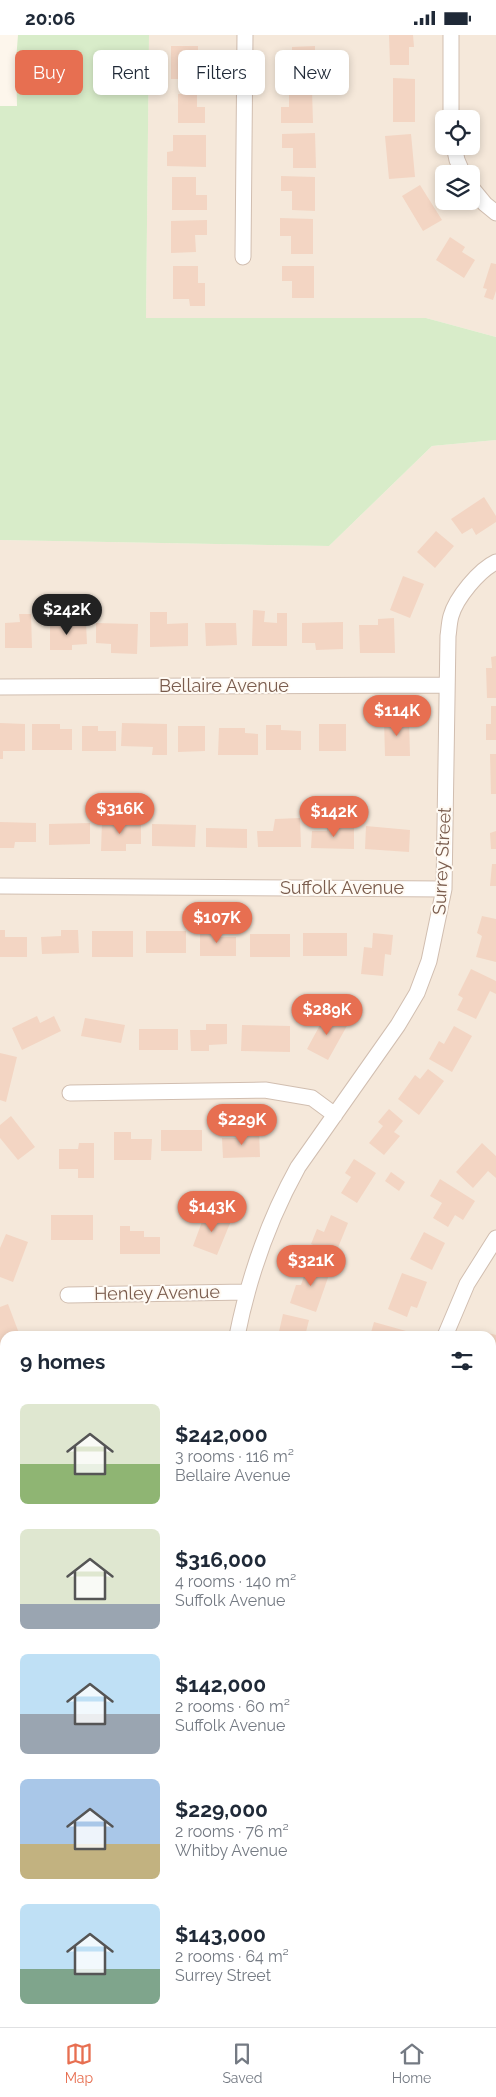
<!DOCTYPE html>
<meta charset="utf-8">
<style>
:root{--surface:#fff;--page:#f6f6f7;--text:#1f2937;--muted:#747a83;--line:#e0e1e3;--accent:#e76f51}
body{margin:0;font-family:Raleway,sans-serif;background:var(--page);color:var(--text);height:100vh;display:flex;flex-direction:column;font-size:19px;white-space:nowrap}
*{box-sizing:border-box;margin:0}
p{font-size:16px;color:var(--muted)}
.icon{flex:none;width:28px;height:28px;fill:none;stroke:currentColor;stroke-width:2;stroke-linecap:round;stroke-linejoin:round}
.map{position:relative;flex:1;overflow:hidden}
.details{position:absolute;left:0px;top:1296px;width:496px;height:696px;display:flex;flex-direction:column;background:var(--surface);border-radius:15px 15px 0 0;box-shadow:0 2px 8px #0003}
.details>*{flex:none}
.hud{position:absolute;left:15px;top:15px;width:466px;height:45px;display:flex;gap:10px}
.tools{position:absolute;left:435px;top:75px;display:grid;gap:10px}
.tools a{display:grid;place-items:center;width:45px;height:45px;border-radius:8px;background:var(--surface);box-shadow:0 2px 8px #0003;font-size:25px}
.price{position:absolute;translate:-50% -42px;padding:0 11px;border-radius:18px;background:var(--accent);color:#fff;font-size:16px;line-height:32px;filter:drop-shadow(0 1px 2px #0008)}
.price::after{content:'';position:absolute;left:50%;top:30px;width:15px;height:11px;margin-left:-8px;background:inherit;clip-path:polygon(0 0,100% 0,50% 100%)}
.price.active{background:#222;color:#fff}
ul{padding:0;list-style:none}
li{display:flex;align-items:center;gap:15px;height:125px;padding:0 20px}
li span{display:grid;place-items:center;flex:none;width:140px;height:100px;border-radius:8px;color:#555}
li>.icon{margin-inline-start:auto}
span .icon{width:60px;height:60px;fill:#fffc;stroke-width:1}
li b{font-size:21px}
h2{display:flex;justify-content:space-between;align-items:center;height:60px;padding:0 20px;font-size:21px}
.chip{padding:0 18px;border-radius:8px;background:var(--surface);box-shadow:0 2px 8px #0003;font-size:18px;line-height:45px}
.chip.active{background:var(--accent);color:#fff}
.status{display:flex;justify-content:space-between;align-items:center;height:35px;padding:0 25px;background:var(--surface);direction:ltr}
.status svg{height:14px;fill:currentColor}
.menu{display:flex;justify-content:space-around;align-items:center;height:70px;border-top:1px solid var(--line);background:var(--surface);font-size:14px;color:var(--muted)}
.menu a{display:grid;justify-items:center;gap:2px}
.menu .active{color:var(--accent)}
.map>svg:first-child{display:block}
.residential{fill:#f5e8da;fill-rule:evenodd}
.education{fill:#f3e8fa}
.green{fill:#d8ecc9}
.building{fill:#f3d5c3}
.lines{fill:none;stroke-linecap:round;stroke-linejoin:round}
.street-casing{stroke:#d1beb0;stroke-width:17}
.path{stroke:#d9b8a5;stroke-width:2.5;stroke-dasharray:1 4;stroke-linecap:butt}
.street{stroke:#fff;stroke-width:15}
.labels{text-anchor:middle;stroke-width:4;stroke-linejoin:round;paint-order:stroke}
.street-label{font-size:18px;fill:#7a5c4d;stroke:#fffaf3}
</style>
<div class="status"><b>20:06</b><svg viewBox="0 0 49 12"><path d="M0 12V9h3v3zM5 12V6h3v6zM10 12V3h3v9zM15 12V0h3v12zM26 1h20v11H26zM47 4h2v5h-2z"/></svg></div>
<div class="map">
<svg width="496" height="1992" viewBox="0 0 496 1992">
<rect width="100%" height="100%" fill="#fdf6ec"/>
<path class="residential" d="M 149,0 L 496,0 L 496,302 L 426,283 L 146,283 ZM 444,84 L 471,84 L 471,111 L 444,111 ZM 444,139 L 471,139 L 471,166 L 444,166 Z
M 496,405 L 496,1878 L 491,1878 L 491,1301 L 5,1301 L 5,1557 L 0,1557 L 0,505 L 329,511 L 432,411 Z"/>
<path class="education" d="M 0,1955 L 5,1956 L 5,1988 L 491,1988 L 491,1984 L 496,1985 L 496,1992 L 0,1992 Z"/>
<path class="green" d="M 18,0 L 149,0 L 146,283 L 426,283 L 496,302 L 496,405 L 432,411 L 329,511 L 0,505 L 0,71 L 17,71 L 16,26 Z
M 0,1557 L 5,1557 L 5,1955 L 0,1955 Z
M 491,1878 L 496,1878 L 496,1985 L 491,1984 Z"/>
<path class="building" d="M 389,0 L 413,0 L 414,12 L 409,12 L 409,30 L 390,30 Z
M 171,11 L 198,11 L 198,20 L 201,20 L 201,44 L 171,44 Z
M 315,11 L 315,45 L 281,45 L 281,30 L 292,29 L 292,12 Z
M 393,43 L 415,44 L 415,87 L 393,87 Z
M 289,55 L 312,55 L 313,88 L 281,88 L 281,72 L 289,72 Z
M 178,59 L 197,59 L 197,72 L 205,72 L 205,88 L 178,88 Z
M 315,98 L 316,133 L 293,133 L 293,113 L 282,113 L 282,99 Z
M 411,99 L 415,142 L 389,144 L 385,101 Z
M 173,100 L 206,100 L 206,132 L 167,131 L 167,117 L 173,116 Z
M 281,141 L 315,142 L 315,176 L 292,175 L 292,156 L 281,156 Z
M 172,142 L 196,142 L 196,160 L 207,160 L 207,175 L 172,175 Z
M 420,150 L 442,185 L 423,196 L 402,161 Z
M 280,183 L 313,184 L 313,219 L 291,219 L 291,201 L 280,201 Z
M 207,185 L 207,200 L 195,200 L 196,217 L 171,218 L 171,186 Z
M 450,202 L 465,212 L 462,217 L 475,225 L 464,243 L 436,225 Z
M 491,228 L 496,229 L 496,256 L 493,265 L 484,262 L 487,254 L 483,253 Z
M 173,231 L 198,231 L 198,248 L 205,248 L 205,271 L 190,271 L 189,264 L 173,264 Z
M 282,231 L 314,231 L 314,263 L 292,263 L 292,246 L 282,246 Z
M 484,462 L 496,481 L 496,487 L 476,500 L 472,493 L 462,499 L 451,484 Z
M 436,496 L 454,511 L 435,533 L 417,517 Z
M 403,541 L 424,549 L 410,583 L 390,575 Z
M 253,575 L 265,576 L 264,587 L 277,588 L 277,578 L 287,578 L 287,611 L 252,611 Z
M 150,577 L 167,577 L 167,589 L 188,588 L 188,611 L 150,612 Z
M 19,579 L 31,579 L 32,613 L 5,613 L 5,588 L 20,587 Z
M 394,583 L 395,618 L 360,618 L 359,590 L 378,590 L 378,584 Z
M 343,587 L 343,614 L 316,615 L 315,608 L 302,608 L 302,588 Z
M 50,588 L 86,588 L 87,609 L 72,610 L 72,615 L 50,615 Z
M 96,588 L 138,589 L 137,619 L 111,618 L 111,609 L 96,608 Z
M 205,588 L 236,588 L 237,610 L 206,611 Z
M 496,621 L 496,663 L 487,663 L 486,633 L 492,633 L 491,622 Z
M 491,671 L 496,671 L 496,705 L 486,705 L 486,689 L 491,689 Z
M 409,683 L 410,721 L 385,721 L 384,684 Z
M 0,688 L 25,689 L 25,716 L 3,716 L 3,724 L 0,724 Z
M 122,688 L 167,689 L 167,720 L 152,720 L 153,712 L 121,711 Z
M 32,689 L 60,689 L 60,694 L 72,694 L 72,715 L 32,715 Z
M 319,689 L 346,689 L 346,716 L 319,716 Z
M 266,690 L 281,690 L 281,695 L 301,696 L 301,715 L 266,715 Z
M 82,691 L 98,691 L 98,696 L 116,696 L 116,716 L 82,716 Z
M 178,691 L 205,691 L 205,716 L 178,717 Z
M 219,693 L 245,693 L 245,698 L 258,699 L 258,720 L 218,720 Z
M 490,719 L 496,719 L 496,759 L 491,759 Z
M 300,783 L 301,812 L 258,812 L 257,796 L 273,796 L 275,784 Z
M 0,787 L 36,788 L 36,807 L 15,807 L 14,813 L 0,813 Z
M 102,787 L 141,787 L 141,809 L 126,809 L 126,816 L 101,816 Z
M 90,788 L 90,809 L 49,810 L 49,789 Z
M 152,789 L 196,790 L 195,812 L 152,811 Z
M 327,790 L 354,791 L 354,814 L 311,813 L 312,796 L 327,796 Z
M 366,791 L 410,795 L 409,817 L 365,814 Z
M 206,793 L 247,794 L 247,813 L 206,812 Z
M 496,796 L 496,814 L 491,814 L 490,798 Z
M 492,829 L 496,829 L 496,851 L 490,851 Z
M 482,881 L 496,884 L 496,927 L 476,922 L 482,901 L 477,898 Z
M 0,895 L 5,895 L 5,902 L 27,902 L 27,922 L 0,922 Z
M 61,895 L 78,895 L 79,918 L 42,919 L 41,902 L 61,901 Z
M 200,895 L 219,895 L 219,902 L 236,902 L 236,921 L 200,921 Z
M 92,896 L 133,896 L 133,922 L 92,922 Z
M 146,896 L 186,896 L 186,918 L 146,918 Z
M 303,898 L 347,898 L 347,921 L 303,921 Z
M 373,898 L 393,900 L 391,920 L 385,919 L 383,941 L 361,939 L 364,912 L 372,913 Z
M 250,899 L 290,899 L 290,922 L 250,922 Z
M 471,934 L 496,946 L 496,959 L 490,956 L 476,984 L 457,975 L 463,963 L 458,960 Z
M 327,977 L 348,989 L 328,1025 L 307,1014 Z
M 37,981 L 40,988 L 54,981 L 61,996 L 22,1015 L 12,993 Z
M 85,983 L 125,990 L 121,1008 L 81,1001 Z
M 206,989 L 227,989 L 227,1009 L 209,1010 L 209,1016 L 191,1016 L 190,995 L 206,995 Z
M 242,990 L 290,991 L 290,1017 L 241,1016 Z
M 454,991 L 472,1001 L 452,1037 L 429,1024 L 439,1006 L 444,1009 Z
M 139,994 L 178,994 L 178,1015 L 139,1015 Z
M 0,1018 L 17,1022 L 6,1067 L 0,1065 Z
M 428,1034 L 444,1046 L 419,1080 L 398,1064 L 415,1040 L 420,1044 Z
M 389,1074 L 403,1086 L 394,1097 L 400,1101 L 384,1120 L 369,1108 L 383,1091 L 378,1087 Z
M 11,1081 L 35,1112 L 18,1125 L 0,1103 L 0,1090 Z
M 161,1095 L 202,1095 L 202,1116 L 161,1116 Z
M 242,1095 L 259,1095 L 260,1122 L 223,1123 L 222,1103 L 242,1103 Z
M 114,1097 L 131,1097 L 131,1104 L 152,1104 L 151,1125 L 114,1125 Z
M 79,1108 L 94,1108 L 94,1143 L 78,1143 L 78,1134 L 59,1134 L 59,1114 L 78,1114 Z
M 482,1108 L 496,1121 L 496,1143 L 488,1136 L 473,1153 L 456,1137 Z
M 354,1124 L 376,1138 L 357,1168 L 341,1158 L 351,1142 L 345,1138 Z
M 391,1137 L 405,1147 L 399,1156 L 385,1146 Z
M 440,1144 L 475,1166 L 463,1185 L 455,1180 L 448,1192 L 433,1183 L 442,1168 L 430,1161 Z
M 206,1176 L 231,1186 L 217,1220 L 193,1211 Z
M 51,1180 L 93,1180 L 93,1205 L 51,1205 Z
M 331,1180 L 348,1188 L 335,1220 L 311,1209 L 317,1194 L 324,1197 Z
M 120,1191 L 130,1191 L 130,1196 L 144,1196 L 144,1202 L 160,1202 L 160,1219 L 120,1219 Z
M 424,1197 L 445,1208 L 432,1235 L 410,1224 Z
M 6,1199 L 28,1207 L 13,1247 L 0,1242 L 0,1213 Z
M 309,1226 L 331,1234 L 316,1277 L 290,1268 L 296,1250 L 301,1250 Z
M 402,1238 L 427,1247 L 417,1273 L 411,1271 L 407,1282 L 388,1274 Z
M 8,1269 L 20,1301 L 5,1301 L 5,1312 L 2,1314 L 0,1309 L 0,1272 Z
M 283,1279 L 309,1285 L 305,1301 L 278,1301 Z
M 374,1287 L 406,1296 L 405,1301 L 370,1301 Z
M 488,1298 L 496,1300 L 496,1342 L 491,1341 L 491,1301 L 487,1301 Z
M 491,1375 L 496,1375 L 496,1398 L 491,1398 Z
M 0,1402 L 5,1402 L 5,1427 L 0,1428 Z
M 491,1472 L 496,1472 L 496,1498 L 491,1498 Z
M 0,1500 L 5,1500 L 5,1527 L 0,1527 Z
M 491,1623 L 496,1623 L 496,1660 L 491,1660 Z
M 491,1712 L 496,1712 L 496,1753 L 491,1753 Z"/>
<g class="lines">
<defs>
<path id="street" d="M 451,84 L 451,0
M 454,111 L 457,125 L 463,139
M 471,152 L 485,169 L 496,178
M 243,222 L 245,0
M 0,652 L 447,650
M 0,851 L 444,854
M 70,1058 L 265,1055 L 312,1063 L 335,1080
M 68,1260 L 246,1257
M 237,1301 C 249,1241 268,1186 298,1132 L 398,990 L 417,958 L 429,926 L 444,854 L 448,601 C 449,595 449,588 451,581 C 456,563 479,535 496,527
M 445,1301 L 467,1249 L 496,1203
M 491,1434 L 496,1434
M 0,1461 L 5,1461"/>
</defs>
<use href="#street" class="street-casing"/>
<path class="path" d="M 491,1936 L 496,1937
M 0,1944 L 5,1943"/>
<use href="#street" class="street"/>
</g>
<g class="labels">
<g class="street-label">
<text x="224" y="657">Bellaire Avenue</text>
<text transform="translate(442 826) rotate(-87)" y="6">Surrey Street</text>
<text x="342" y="859">Suffolk Avenue</text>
<text transform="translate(157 1258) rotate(-1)" y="6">Henley Avenue</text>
</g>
</g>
</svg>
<div class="tools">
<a><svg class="icon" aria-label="locate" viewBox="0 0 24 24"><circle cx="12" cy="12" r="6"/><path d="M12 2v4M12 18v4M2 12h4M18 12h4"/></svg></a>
<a><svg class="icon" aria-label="layers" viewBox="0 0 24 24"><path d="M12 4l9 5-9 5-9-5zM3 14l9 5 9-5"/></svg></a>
</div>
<b class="price active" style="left:67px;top:601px">$242K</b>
<b class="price" style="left:397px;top:702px">$114K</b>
<b class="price" style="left:120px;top:800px">$316K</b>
<b class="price" style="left:334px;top:803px">$142K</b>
<b class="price" style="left:217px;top:909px">$107K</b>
<b class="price" style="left:327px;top:1001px">$289K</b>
<b class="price" style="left:242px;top:1111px">$229K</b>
<b class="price" style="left:212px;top:1198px">$143K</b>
<b class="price" style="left:311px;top:1252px">$321K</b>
<div class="hud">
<a class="chip active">Buy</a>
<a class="chip">Rent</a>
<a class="chip">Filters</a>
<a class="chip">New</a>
</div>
<section class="details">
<h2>9 homes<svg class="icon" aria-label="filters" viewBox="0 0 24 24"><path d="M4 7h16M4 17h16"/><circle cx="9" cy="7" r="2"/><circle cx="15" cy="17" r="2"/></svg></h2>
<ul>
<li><span style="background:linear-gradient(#dfe7d0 60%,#8fb573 0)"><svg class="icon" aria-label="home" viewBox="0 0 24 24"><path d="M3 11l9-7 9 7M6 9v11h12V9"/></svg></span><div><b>$242,000</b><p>3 rooms · 116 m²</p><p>Bellaire Avenue</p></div></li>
<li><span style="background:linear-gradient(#dfe7d0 75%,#9aa5b1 0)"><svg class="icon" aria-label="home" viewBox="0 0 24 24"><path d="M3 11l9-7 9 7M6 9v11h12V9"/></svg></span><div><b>$316,000</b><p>4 rooms · 140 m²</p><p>Suffolk Avenue</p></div></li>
<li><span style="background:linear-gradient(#bfe0f5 60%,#9aa5b1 0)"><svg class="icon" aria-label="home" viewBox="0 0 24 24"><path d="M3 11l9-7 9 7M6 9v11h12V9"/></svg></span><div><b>$142,000</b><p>2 rooms · 60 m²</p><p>Suffolk Avenue</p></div></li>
<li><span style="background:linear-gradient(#a9c7e8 65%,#c2b280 0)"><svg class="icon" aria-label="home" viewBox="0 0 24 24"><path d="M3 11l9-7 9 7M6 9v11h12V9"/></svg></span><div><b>$229,000</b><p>2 rooms · 76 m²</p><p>Whitby Avenue</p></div></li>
<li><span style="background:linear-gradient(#bfe0f5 65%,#7fa58c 0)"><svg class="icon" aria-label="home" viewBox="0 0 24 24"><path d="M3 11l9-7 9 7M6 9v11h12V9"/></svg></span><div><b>$143,000</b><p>2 rooms · 64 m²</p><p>Surrey Street</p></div></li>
</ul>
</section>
</div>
<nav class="menu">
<a class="active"><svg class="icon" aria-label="map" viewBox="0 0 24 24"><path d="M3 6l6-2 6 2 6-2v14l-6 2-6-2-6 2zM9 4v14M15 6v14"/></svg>Map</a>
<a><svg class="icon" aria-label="saved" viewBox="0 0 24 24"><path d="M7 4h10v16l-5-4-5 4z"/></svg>Saved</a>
<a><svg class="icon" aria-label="home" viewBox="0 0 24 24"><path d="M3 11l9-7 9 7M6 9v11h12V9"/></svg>Home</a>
</nav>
